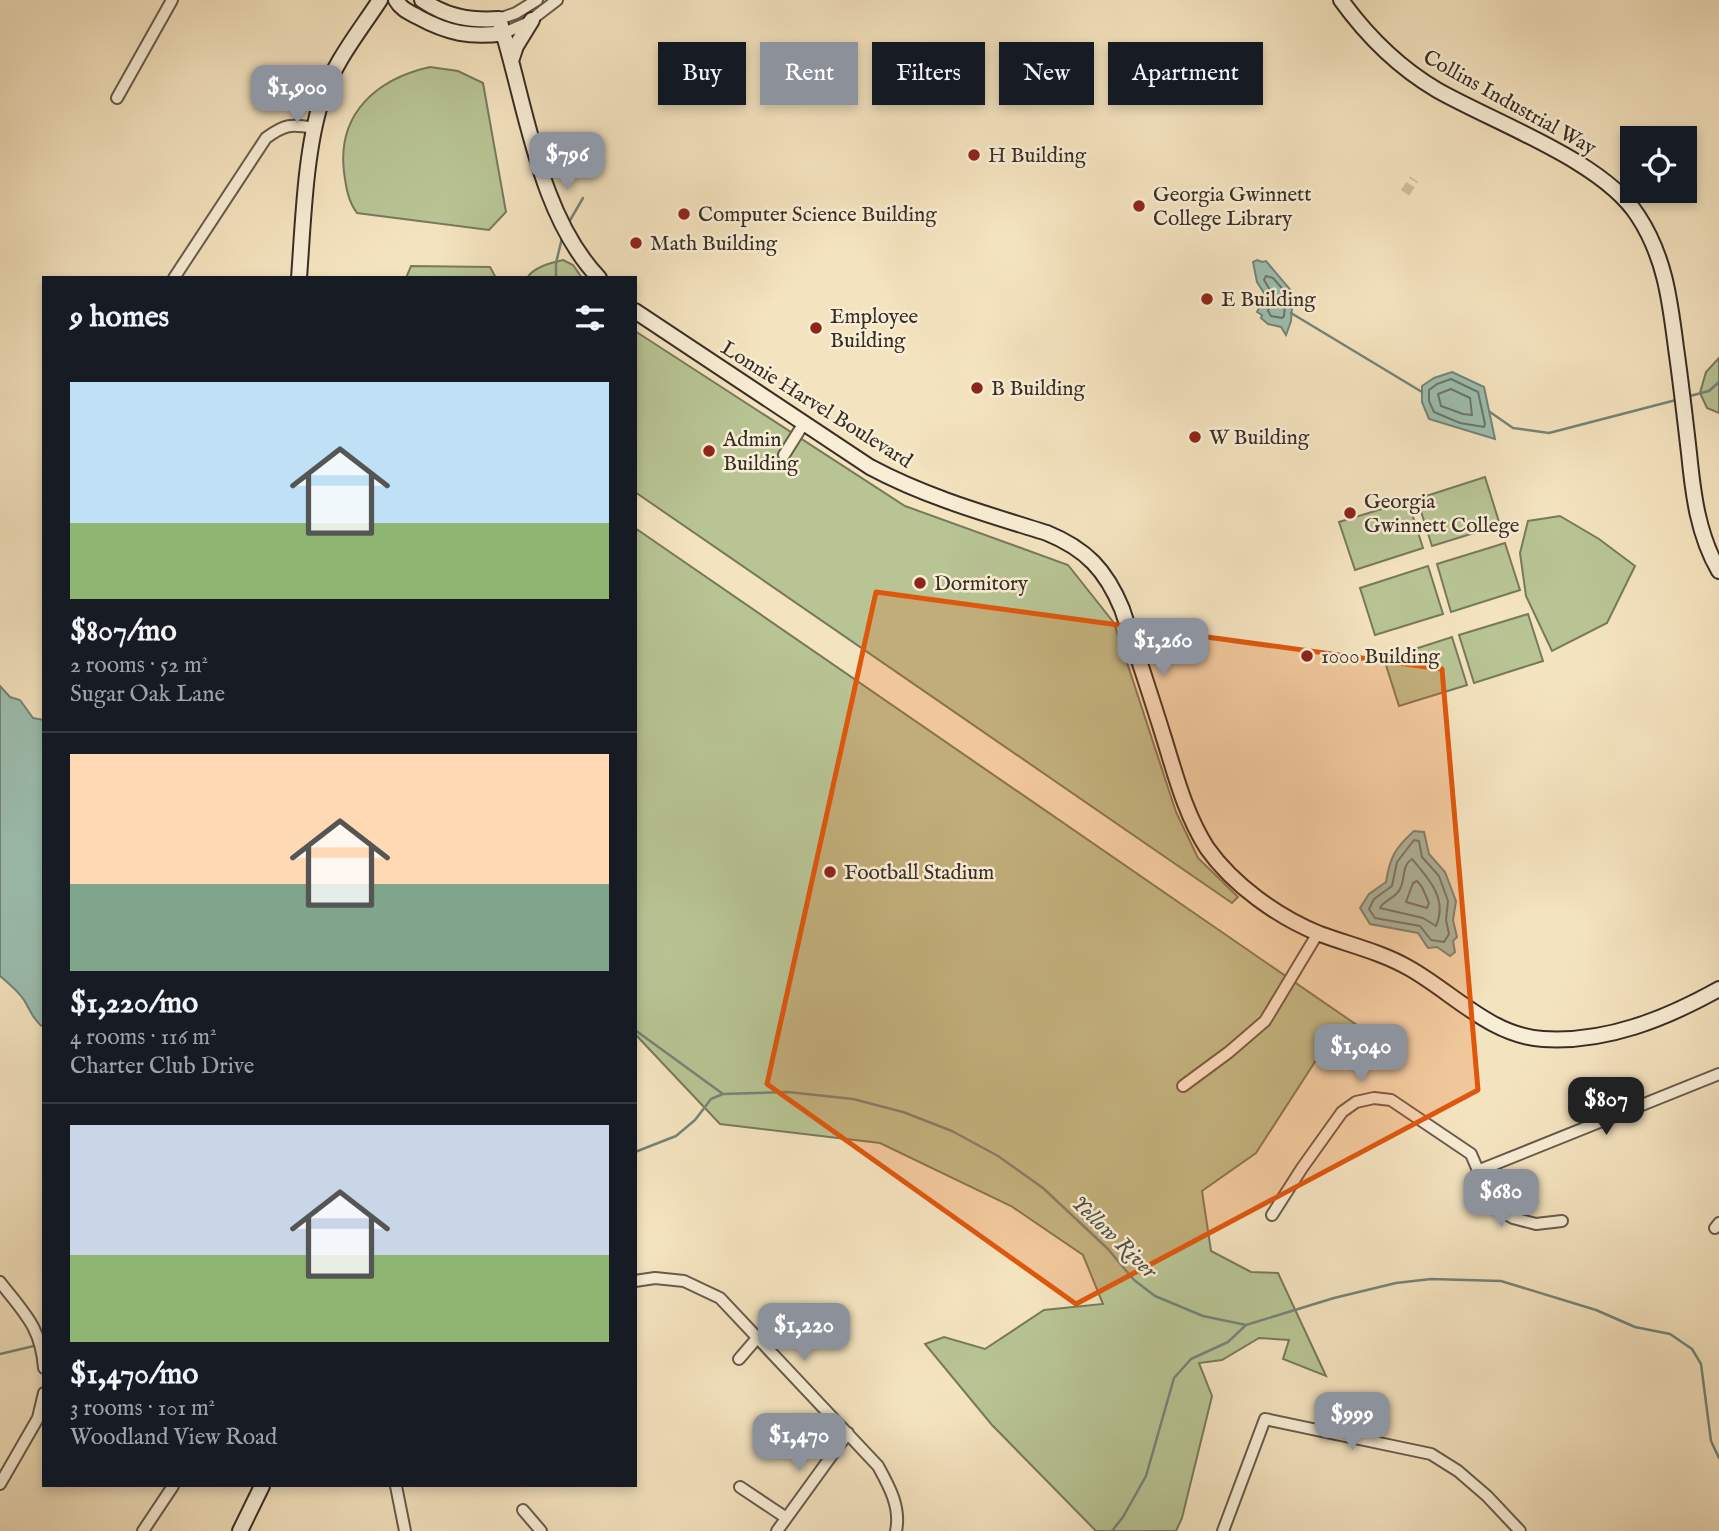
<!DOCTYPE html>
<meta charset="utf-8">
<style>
:root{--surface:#171b24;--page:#242831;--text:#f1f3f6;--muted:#9ea1a6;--line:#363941;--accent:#8c9099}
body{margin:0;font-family:"IM FELL English",serif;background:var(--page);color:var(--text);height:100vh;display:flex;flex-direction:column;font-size:26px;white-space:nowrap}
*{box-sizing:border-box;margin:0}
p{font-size:23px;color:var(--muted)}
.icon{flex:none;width:38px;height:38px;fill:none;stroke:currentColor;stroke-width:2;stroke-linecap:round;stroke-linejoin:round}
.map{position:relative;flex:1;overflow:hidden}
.sheet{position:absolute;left:42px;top:276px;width:595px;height:1211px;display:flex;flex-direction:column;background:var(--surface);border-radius:0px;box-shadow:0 4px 10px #0003}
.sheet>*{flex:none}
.banner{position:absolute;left:658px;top:42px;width:665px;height:63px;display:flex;gap:14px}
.buttons{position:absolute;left:1620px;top:126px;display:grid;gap:14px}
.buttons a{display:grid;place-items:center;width:77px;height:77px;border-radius:0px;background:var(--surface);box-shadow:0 4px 10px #0003;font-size:35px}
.price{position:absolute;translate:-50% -60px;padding:0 16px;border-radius:14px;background:var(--accent);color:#fff;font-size:23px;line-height:46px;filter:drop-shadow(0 2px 4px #0008)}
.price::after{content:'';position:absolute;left:50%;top:42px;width:21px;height:16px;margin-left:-10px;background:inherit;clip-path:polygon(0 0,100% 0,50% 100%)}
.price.active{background:#222;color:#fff}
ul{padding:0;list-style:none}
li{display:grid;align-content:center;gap:14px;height:371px;padding:0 28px}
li+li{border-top:2px solid var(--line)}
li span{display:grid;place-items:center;height:217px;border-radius:0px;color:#555}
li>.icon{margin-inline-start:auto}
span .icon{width:126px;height:126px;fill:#fffc;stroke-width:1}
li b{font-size:30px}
h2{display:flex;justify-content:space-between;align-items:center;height:84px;padding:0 28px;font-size:30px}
.pill{padding:0 24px;border-radius:0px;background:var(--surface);box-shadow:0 4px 10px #0003;font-size:24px;line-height:63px}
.pill.active{background:var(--accent);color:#fff}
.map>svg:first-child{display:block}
.green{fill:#b8c494;stroke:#78795c;stroke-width:2}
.water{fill:#9cbeaf;stroke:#748478;stroke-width:2}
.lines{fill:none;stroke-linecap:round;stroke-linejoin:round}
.shore{stroke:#6a766a;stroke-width:2}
.stream{stroke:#748478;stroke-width:2.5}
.street-tunnel{stroke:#cfbfa0;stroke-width:10;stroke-dasharray:10 5;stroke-linecap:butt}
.street-casing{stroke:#685b4c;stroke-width:14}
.secondary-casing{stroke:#392e25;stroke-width:18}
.street{stroke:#f8edd5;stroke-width:10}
.secondary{stroke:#f8edd5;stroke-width:14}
.marked{fill:#df570d;fill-opacity:0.2;stroke:#df570d;stroke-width:5;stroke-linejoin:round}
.poi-dot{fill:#8f2418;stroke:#f8edd5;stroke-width:2.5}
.labels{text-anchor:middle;stroke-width:5;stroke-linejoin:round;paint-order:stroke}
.street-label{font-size:21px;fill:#392e25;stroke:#f8edd5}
.poi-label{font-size:21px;fill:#392e25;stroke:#f8edd5;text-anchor:start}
.water-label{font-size:23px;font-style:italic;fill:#525248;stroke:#f8edd5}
</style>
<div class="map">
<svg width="1719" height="1531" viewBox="0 0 1719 1531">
<rect width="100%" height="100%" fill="#f4e3bf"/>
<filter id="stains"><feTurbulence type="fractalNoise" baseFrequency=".00286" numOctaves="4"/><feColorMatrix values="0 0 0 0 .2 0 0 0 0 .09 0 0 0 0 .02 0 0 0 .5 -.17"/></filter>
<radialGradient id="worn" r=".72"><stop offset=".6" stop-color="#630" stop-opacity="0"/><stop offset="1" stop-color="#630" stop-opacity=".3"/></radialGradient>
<path class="green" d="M 430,67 L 458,71 L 483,83 L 506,212 L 489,230 L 357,213 C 348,201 346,187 344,172 C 337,113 377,79 430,67 Z
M 563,260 L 573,265 L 582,278 L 527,278 C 534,267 550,263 563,260 Z
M 411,266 L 490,267 L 496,278 L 406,278 Z
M 635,331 L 905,506 L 1068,565 L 1114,623 L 1176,812 L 1198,858 L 1238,897 L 1232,903 L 635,492 Z
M 1719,358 L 1719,413 L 1707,408 L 1700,393 L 1706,372 Z
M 1485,477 L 1500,525 L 1432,546 L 1417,499 Z
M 1408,501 L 1423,548 L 1355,570 L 1339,522 Z
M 1560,516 L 1599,539 L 1635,566 L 1607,623 L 1552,651 L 1526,596 L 1520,553 L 1528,521 Z
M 635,528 L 1367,1032 L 1376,1043 L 1329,1040 L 1256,1153 L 1202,1191 L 1211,1251 L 1251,1272 L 1278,1273 L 1326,1376 L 1283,1359 L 1289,1340 L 1259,1338 L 1222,1360 L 1199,1363 L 1212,1396 L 1182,1518 L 1176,1531 L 1096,1531 L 992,1425 L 925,1344 L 944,1337 L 985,1349 L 1044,1310 L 1103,1304 L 1083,1255 L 1011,1206 L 880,1143 L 720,1124 L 635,1034 Z
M 1505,543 L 1520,590 L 1451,612 L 1437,564 Z
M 1428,566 L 1443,614 L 1375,635 L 1360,588 Z
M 1528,614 L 1543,661 L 1474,683 L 1459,635 Z
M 1452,637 L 1467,685 L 1399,706 L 1384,659 Z"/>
<path class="water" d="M 1257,260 L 1262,262 L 1266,261 L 1293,293 L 1291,321 L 1286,335 L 1281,327 L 1268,324 L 1261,318 L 1262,315 L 1257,312 L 1266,296 L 1257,282 L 1253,262 Z
M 1452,372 L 1484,387 L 1495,439 L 1429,419 L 1422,402 L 1422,386 L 1434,378 Z
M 0,686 L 10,697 L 20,700 L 33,718 L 44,720 L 44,1028 C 34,1021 30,1010 24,1000 C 17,990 9,984 0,976 Z
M 1414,831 L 1424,832 L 1429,854 L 1445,872 L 1456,901 L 1453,920 L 1457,937 L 1453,941 L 1455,952 L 1450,956 L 1437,947 L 1428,948 L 1418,933 L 1370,924 L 1360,908 L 1369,894 L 1386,882 C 1390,857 1395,848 1414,831 Z"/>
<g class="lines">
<path class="shore" d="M 1266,276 L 1273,278 L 1286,293 L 1284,316 L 1282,318 L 1271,316 L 1268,311 L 1273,295 L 1264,280 Z
M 1451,379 L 1478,392 L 1485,424 L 1484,427 L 1460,423 L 1434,412 L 1429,401 L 1429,390 L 1437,384 Z
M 1451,389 L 1470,398 L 1472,415 L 1463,414 L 1441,406 L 1438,394 Z
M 1414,840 L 1419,841 L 1422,857 L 1439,876 L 1448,901 L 1446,920 L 1449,934 L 1444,942 L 1431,940 L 1420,926 L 1375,918 L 1369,909 L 1374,899 L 1392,886 L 1397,862 Z
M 1412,859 C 1429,879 1448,899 1436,926 L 1423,918 L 1380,908 C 1384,900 1396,898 1400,889 C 1406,878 1401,866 1412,859 Z
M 1417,881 L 1422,887 L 1429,903 L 1427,908 L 1406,902 L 1413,883 Z"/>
<path class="stream" d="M 569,222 L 583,198
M 556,278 L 556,263 L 562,238
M 1291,313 L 1422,392
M 1686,397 L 1709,391 L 1719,382
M 1490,412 L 1513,428 L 1549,433 L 1676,400
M 635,1030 L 723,1094
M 635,1152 L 676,1136 L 695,1120 L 711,1099 L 723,1094 L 788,1092 L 853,1099 L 903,1112 L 952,1131 L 998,1156 L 1043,1188 L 1108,1249 L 1134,1280 L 1155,1296 L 1203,1316 L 1246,1325 L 1334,1298 L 1396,1283 L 1431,1279 L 1501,1281 L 1596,1310 L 1635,1327 L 1670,1334 L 1692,1349 L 1701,1364 L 1711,1441 L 1719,1458
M 0,1354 L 38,1345
M 1112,1531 L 1123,1517 L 1146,1476 L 1174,1378 L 1191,1359 L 1228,1342 L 1246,1325"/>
<path class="street-tunnel" d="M 1405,193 L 1414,179"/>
<defs>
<path id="street" d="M 499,19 L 516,13 L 537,0
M 504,33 L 527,23 L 557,0
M 117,98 L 172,0
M 174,278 L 266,138 C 285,124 291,124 314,128
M 784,455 L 804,423
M 1183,1086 L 1229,1052 L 1265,1021 L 1318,933
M 1480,1170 L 1719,1074
M 1272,1215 L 1302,1168 L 1342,1112 L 1356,1102 L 1374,1098 L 1391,1100 L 1471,1154 L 1489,1196 L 1503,1212 L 1513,1218 L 1536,1224 L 1562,1221
M 1715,1228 L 1719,1223
M 635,1281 L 655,1278 L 684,1281 L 720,1298 L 878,1466 C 889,1486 901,1507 896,1531
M 0,1282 C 24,1313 41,1327 44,1368
M 739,1359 L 758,1337
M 0,1484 L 38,1418 L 44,1393
M 396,1486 L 405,1531
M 740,1487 L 785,1517
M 523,1510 L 541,1531
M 143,1531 L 173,1486
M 777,1531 L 848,1433
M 1223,1531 L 1265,1419 L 1431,1454 L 1458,1471 L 1487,1496 L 1520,1531"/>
<path id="secondary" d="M 396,0 C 401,9 409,12 418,17 C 447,33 471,38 504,33
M 422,0 C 447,17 470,21 499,19 C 526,102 537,213 599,278
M 1341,0 C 1367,36 1398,67 1437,90 C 1495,123 1603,161 1638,216 C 1665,257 1670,301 1676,348 C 1681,383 1685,418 1689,453 C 1693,494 1698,535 1719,571
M 511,61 L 516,46 L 532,20
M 299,278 C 303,225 305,152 321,102 C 332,65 359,32 380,0
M 635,311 L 870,467 C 926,497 986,514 1047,533 C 1086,549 1106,570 1122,609 C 1136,651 1150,693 1163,735 C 1175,773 1185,814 1207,848 C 1233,885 1278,917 1320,934 C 1350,945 1381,952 1409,968 C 1452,992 1491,1036 1543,1039 C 1606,1043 1665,1019 1719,989
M 240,1531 L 262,1486"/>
</defs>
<use href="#street" class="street-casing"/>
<use href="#secondary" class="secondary-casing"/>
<use href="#street" class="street"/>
<use href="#secondary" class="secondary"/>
</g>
<path class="marked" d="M 876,592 L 1442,669 L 1478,1090 L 1076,1304 L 767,1084 Z"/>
<g class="poi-dot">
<circle cx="974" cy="155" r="7"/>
<circle cx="1139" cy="206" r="7"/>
<circle cx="684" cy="214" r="7"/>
<circle cx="636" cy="243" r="7"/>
<circle cx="1207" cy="299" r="7"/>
<circle cx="816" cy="328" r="7"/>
<circle cx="977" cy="388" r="7"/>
<circle cx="1195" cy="437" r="7"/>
<circle cx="709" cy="451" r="7"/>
<circle cx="1350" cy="513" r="7"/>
<circle cx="920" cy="583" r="7"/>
<circle cx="1307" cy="656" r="7"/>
<circle cx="830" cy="872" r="7"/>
</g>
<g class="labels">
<g class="street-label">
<text transform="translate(1510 102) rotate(29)" y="7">Collins Industrial Way</text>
<text transform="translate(817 404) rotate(32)" y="7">Lonnie Harvel Boulevard</text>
</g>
<g class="poi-label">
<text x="988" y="162">H Building</text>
<text x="1153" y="201">Georgia Gwinnett<tspan x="1153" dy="24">College Library</tspan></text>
<text x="698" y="221">Computer Science Building</text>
<text x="650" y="250">Math Building</text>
<text x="1221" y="306">E Building</text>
<text x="830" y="323">Employee<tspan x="830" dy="24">Building</tspan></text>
<text x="991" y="395">B Building</text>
<text x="1209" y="444">W Building</text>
<text x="723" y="446">Admin<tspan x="723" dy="24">Building</tspan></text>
<text x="1364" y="508">Georgia<tspan x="1364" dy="24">Gwinnett College</tspan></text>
<text x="934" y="590">Dormitory</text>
<text x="1321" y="663">1000 Building</text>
<text x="844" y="879">Football Stadium</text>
</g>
<g class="water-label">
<text transform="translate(1115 1236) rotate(44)" y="8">Yellow River</text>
</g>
</g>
<rect width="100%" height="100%" filter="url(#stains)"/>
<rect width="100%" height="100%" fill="url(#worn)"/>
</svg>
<div class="buttons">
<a><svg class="icon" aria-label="locate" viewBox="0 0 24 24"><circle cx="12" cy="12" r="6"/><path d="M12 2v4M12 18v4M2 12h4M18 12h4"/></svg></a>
</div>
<b class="price" style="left:297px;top:125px">$1,900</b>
<b class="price" style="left:567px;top:192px">$796</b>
<b class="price" style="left:1163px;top:678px">$1,260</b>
<b class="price" style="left:1361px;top:1084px">$1,040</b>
<b class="price active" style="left:1606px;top:1137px">$807</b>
<b class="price" style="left:1501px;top:1229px">$680</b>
<b class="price" style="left:804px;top:1363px">$1,220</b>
<b class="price" style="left:1352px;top:1452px">$999</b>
<b class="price" style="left:799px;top:1473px">$1,470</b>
<div class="banner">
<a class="pill">Buy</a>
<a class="pill active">Rent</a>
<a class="pill">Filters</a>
<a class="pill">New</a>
<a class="pill">Apartment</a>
</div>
<section class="sheet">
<h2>9 homes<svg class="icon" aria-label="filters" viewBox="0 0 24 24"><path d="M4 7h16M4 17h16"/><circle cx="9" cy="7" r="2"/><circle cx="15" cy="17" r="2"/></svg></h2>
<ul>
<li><span style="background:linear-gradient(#bfe0f5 65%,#8fb573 0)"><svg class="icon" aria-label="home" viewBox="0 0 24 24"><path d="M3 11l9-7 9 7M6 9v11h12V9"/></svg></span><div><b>$807/mo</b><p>2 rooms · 52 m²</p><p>Sugar Oak Lane</p></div></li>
<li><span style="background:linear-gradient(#ffd9b3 60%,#7fa58c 0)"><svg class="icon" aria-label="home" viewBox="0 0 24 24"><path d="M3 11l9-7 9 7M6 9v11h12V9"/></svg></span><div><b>$1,220/mo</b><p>4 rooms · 116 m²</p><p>Charter Club Drive</p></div></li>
<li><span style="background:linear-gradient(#c9d6e8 60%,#8fb573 0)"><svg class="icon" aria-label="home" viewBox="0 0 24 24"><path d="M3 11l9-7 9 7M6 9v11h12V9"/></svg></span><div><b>$1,470/mo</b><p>3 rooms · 101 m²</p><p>Woodland View Road</p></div></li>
</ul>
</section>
</div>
